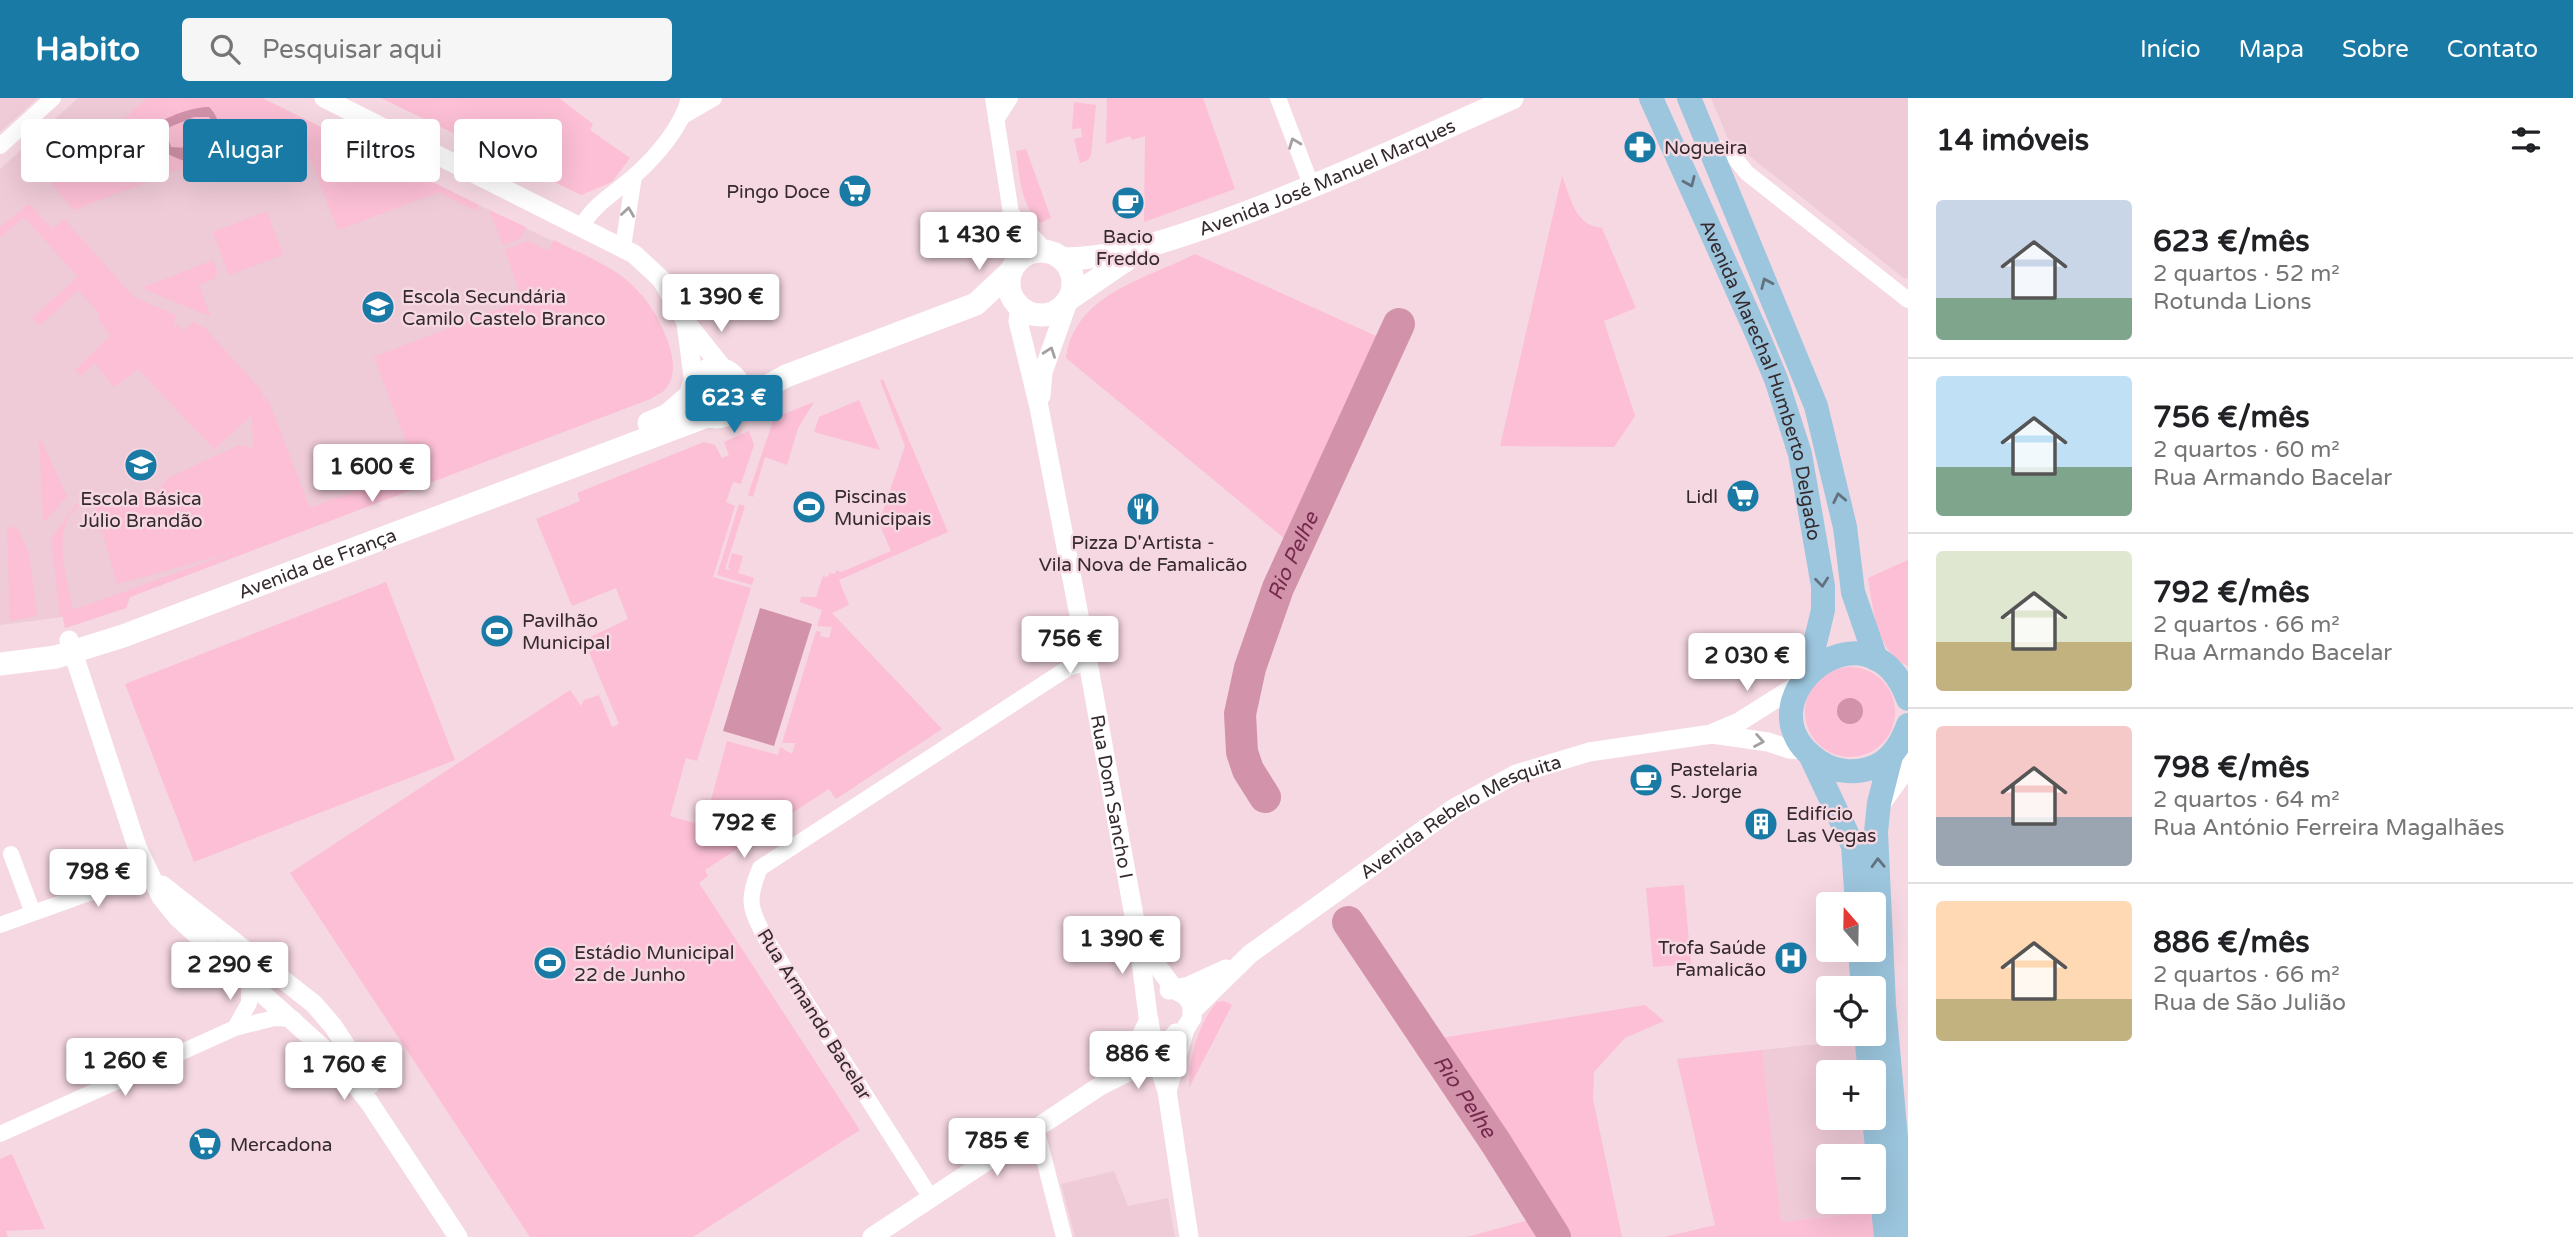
<!DOCTYPE html>
<html lang="pt">
<meta charset="utf-8">
<style>
:root{--surface:#fff;--page:#f6f6f6;--text:#202124;--muted:#757577;--line:#e0e0e0;--accent:#197aa6}
body{margin:0;font-family:"Varela Round",sans-serif;background:var(--page);color:var(--text);height:100vh;display:flex;flex-direction:column;font-size:26px;white-space:nowrap}
*{box-sizing:border-box;margin:0}
p{font-size:23px;color:var(--muted)}
.icon{flex:none;width:38px;height:38px;fill:none;stroke:currentColor;stroke-width:2;stroke-linecap:round;stroke-linejoin:round}
.map{position:relative;flex:1;overflow:hidden}
.details{display:flex;flex-direction:column;background:var(--surface);width:665px}
.details>*{flex:none}
.banner{position:absolute;left:21px;top:21px;width:665px;height:63px;display:flex;gap:14px}
.needle{width:46px;rotate:340deg}
.fabs{position:absolute;left:1816px;top:794px;display:grid;gap:14px}
.fabs a{display:grid;place-items:center;width:70px;height:70px;border-radius:7px;background:var(--surface);box-shadow:0 7px 28px #0002;font-size:35px}
.price{position:absolute;translate:-50% -60px;padding:0 16px;border-radius:7px;background:#fff;color:#222;font-size:23px;line-height:46px;filter:drop-shadow(0 2px 4px #0008)}
.price::after{content:'';position:absolute;left:50%;top:42px;width:21px;height:16px;margin-left:-10px;background:inherit;clip-path:polygon(0 0,100% 0,50% 100%)}
.price.selected{background:var(--accent);color:#fff}
ul{padding:0;list-style:none}
li{display:flex;align-items:center;gap:21px;height:175px;padding:0 28px}
li+li{border-top:2px solid var(--line)}
li span{display:grid;place-items:center;flex:none;width:196px;height:140px;border-radius:7px;color:#555}
li>.icon{margin-inline-start:auto}
span .icon{width:84px;height:84px;fill:#fffc;stroke-width:1}
li b{font-size:30px}
h2{display:flex;justify-content:space-between;align-items:center;height:84px;padding:0 28px;font-size:30px}
.chip{padding:0 24px;border-radius:7px;background:var(--surface);box-shadow:0 7px 28px #0002;font-size:24px;line-height:63px}
.chip.selected{background:var(--accent);color:#fff}
header{display:flex;align-items:center;gap:42px;box-sizing:border-box;height:98px;padding:0 35px;background:var(--accent);color:#fff}
header strong{font-size:33px}
nav{display:flex;gap:38px;margin-inline-start:auto;font-size:24px}
.search{width:490px;height:63px;background:var(--page);display:flex;align-items:center;gap:18px;box-sizing:border-box;padding:0 24px;border-radius:7px;color:var(--muted);font-size:26px}
main{display:flex;flex:1;min-height:0}
.map>svg:first-child{display:block}
.built{fill:#efcad7}
.green{fill:#fcbfd5}
.water{fill:#d292aa;fill-rule:evenodd}
.lines{fill:none;stroke-linecap:round;stroke-linejoin:round}
.river{stroke:#d292aa;stroke-width:32}
.minor{stroke:#fff;stroke-width:16}
.tertiary{stroke:#fff;stroke-width:19}
.secondary{stroke:#fff;stroke-width:23}
.primary{stroke:#9cc6de;stroke-width:24}
.oneway{stroke:#a49fa1}
.oneway2{stroke:#63707d}
.labels{text-anchor:middle;stroke-width:5;stroke-linejoin:round;paint-order:stroke}
.poi-label{font-size:19px;fill:#352a2e;stroke:#f6d8e2;text-anchor:start}
.street-label{font-size:19px;fill:#352a2e;stroke:#f6d8e2}
.water-label{font-size:21px;font-style:italic;fill:#752a4c;stroke:#f6d8e2}
</style>
<header>
<strong>Habito</strong>
<div class="search"><svg class="icon" aria-label="search" viewBox="0 0 24 24"><circle cx="10" cy="10" r="6"/><path d="M15 15l6 6"/></svg>Pesquisar aqui</div>
<nav><a>Início</a><a>Mapa</a><a>Sobre</a><a>Contato</a></nav>
</header>
<main>
<div class="map">
<svg width="1908" height="1139" viewBox="0 0 1908 1139">
<rect width="100%" height="100%" fill="#f6d8e2"/>
<path class="built" d="M 0,0 L 38,0 L 0,34 Z
M 78,0 L 262,0 L 619,176 L 644,199 L 657,219 L 672,258 L 670,283 L 664,293 L 650,301 L 130,499 L 126,510 L 65,530 L 63,519 L 0,527 L 0,71 Z
M 1711,0 L 1908,0 L 1908,179 L 1905,181 L 1728,41 Z
M 1856,942 L 1860,975 L 1829,975 L 1829,1020 L 1864,1020 L 1869,1059 L 1829,1059 L 1829,1104 L 1873,1104 L 1874,1114 L 1781,1124 L 1762,952 Z
M 1114,1073 L 1128,1108 L 1168,1100 L 1175,1139 L 1075,1139 L 1061,1086 Z"/>
<path class="green" d="M 147,0 L 262,0 L 479,107 L 476,113 L 439,94 L 338,132 L 297,27 L 74,112 L 51,86 Z
M 381,0 L 559,0 L 593,26 L 590,32 L 630,60 L 612,84 L 581,97 Z
M 1107,0 L 1203,0 L 1235,91 L 1144,124 L 1145,38 L 1132,42 L 1130,38 L 1106,46 Z
M 1074,4 L 1096,7 L 1091,57 L 1088,62 L 1080,65 L 1074,41 L 1082,39 L 1081,30 L 1072,31 Z
M 1026,51 L 1051,120 L 1040,125 C 1020,106 1020,79 1016,53 Z
M 1562,78 C 1571,100 1575,128 1602,130 L 1636,210 L 1604,223 L 1635,318 L 1614,349 L 1500,348 Z
M 29,106 L 52,131 L 64,121 L 134,199 L 176,217 L 173,228 L 179,227 L 185,233 L 192,224 L 205,230 L 260,291 L 264,300 L 267,299 L 310,410 L 416,370 L 374,259 L 522,202 L 505,152 L 527,143 L 548,153 L 554,142 C 579,155 608,166 629,184 C 650,202 683,255 670,284 C 666,293 658,296 650,301 L 130,499 L 126,510 L 65,530 L 63,519 L 60,519 L 51,441 L 76,406 L 82,407 C 49,422 67,484 73,512 L 237,453 L 117,486 L 95,409 L 160,391 L 168,380 L 239,347 L 253,350 L 252,317 L 214,351 L 138,271 L 114,289 L 95,265 L 80,278 L 75,272 L 110,238 L 97,219 L 100,216 L 78,192 L 40,228 L 32,220 L 78,179 L 24,119 L 0,140 L 0,129 Z
M 489,112 L 526,129 L 521,140 L 503,147 Z
M 267,113 L 283,157 L 229,177 L 213,134 Z
M 1195,156 L 1385,242 L 1290,445 L 1066,260 C 1075,195 1147,181 1195,156 Z
M 213,162 L 218,175 L 214,177 L 216,180 L 199,187 L 211,219 L 142,190 Z
M 883,281 L 948,434 L 839,482 L 849,507 L 832,515 L 942,631 L 836,701 L 829,691 L 705,772 L 708,778 L 699,785 L 860,1032 L 693,1139 L 530,1139 L 290,775 L 570,592 L 581,608 L 584,602 L 599,597 L 612,629 L 619,626 L 584,542 L 628,521 L 616,490 L 572,508 L 536,421 L 580,403 L 577,395 L 704,344 L 715,347 L 722,360 L 729,357 L 724,344 L 749,333 L 754,347 L 741,386 L 733,384 L 726,404 L 735,408 L 713,479 L 751,490 L 697,663 L 686,660 L 670,718 L 704,728 L 727,643 L 778,657 L 780,649 L 792,656 L 795,645 L 782,645 L 816,533 L 821,534 L 820,538 L 829,540 L 832,529 L 817,528 L 822,512 L 800,504 L 801,499 L 816,499 L 823,478 L 828,479 L 829,475 L 835,476 L 836,472 L 841,474 L 891,453 L 879,425 L 905,348 L 880,282 Z
M704 294a13 13 0 1 1 26 0a13 13 0 1 1-26 0Z
M 859,302 L 880,352 L 814,334 L 819,319 Z
M 814,304 L 798,330 L 787,367 L 765,359 L 753,399 L 748,397 L 774,320 Z
M 39,337 L 67,398 L 45,424 L 43,422 Z
M 739,406 L 745,408 L 725,471 L 731,472 L 728,469 L 732,455 L 743,458 L 738,475 L 754,480 L 752,487 L 717,477 Z
M 16,428 L 29,455 L 37,518 L 10,523 L 7,431 Z
M 1908,462 L 1908,568 C 1876,555 1873,509 1868,480 Z
M 386,484 L 455,662 L 194,764 L 125,586 Z
M1805 614a45 45 0 1 1 90 0a45 45 0 1 1-90 0Z
M 1684,787 L 1691,866 L 1653,869 L 1646,790 Z
M 1224,903 L 1232,907 L 1189,990 C 1189,960 1197,928 1217,904 Z
M 1645,907 L 1664,923 L 1625,940 L 1594,974 L 1593,1001 L 1622,1139 L 1564,1139 L 1441,940 Z
M 1762,952 L 1781,1124 L 1874,1114 L 1876,1139 L 1664,1139 L 1715,1127 L 1677,961 Z
M 12,1056 L 45,1131 L 6,1133 L 8,1139 L 0,1139 L 0,1061 Z
M 1536,1120 L 1547,1139 L 1467,1139 Z"/>
<path class="water" d="M 209,9 C 228,27 218,59 191,63 C 180,64 170,56 160,52 L 137,77 L 127,80 C 91,59 110,45 137,34 C 162,24 181,10 209,9 ZM 194,19 L 209,19 L 213,25 C 206,47 193,51 171,49 L 165,31 Z
M 760,510 L 812,526 L 774,648 L 723,633 Z
M1837 613a13 13 0 1 1 26 0a13 13 0 1 1-26 0Z"/>
<g class="lines">
<g class="river">
<path id="s1" d="M 1265,699 L 1248,672 L 1242,654 L 1240,616 L 1250,570 L 1278,490 L 1399,226"/>
<path id="s2" d="M 1348,824 L 1496,1045 L 1555,1139"/>
</g>
<path class="minor" d="M 993,0 L 1011,115 L 1014,167
M 1278,0 L 1312,89
M 683,18 L 714,0
M 996,22 L 1010,0
M 1707,44 L 1733,58 L 1747,75 L 1908,202
M 0,48 L 53,0
M 1011,115 L 1046,153
M 582,128 C 593,107 616,94 633,79 C 655,60 682,29 689,0
M 623,149 L 634,78
M 11,756 L 33,815
M 0,827 L 117,785 L 146,771
M 235,930 L 249,905 L 249,884
M 1036,1030 L 1064,1139
M 0,1036 L 235,930 L 274,920 L 294,921
M 931,1100 L 766,841 C 750,810 746,803 760,770 L 1068,570 L 1088,564"/>
<g class="tertiary">
<path d="M 324,0 L 634,156 L 661,181 L 686,224 L 725,273"/>
<path id="s3" d="M 1020,209 L 1018,223 L 1039,309 L 1088,564 L 1138,840 L 1148,918 L 1156,960 L 1167,993 L 1189,1139"/>
<path d="M 686,225 L 694,286"/>
<path d="M 1041,298 L 1043,274 L 1069,201"/>
<path d="M 69,542 L 137,749 L 161,799 L 178,820 L 334,960 L 369,1004 L 458,1139"/>
<path d="M 1713,635 L 1739,624 L 1799,586"/>
<path d="M 162,787 L 314,906 L 333,928 L 371,986"/>
<path d="M 1138,841 L 1175,892 L 1186,898 L 1192,907 L 1192,920 L 1185,931 L 1167,993"/>
<path d="M 1169,892 L 1189,888 L 1226,871"/>
<path id="s4" d="M 1192,913 L 1250,856 L 1454,710 L 1516,676 L 1589,654 L 1712,636 L 1768,644 L 1789,651 L 1805,652"/>
<path d="M 1108,979 L 1136,948 L 1149,922"/>
<path d="M 872,1139 L 1100,988 L 1156,960 L 1176,935"/>
</g>
<g class="secondary">
<circle cx="1041" cy="185" r="32"/>
<path id="s5" d="M 1063,161 C 1118,160 1166,143 1218,125 C 1318,89 1415,43 1512,0"/>
<path d="M 1069,201 L 1136,155"/>
<circle cx="716" cy="295" r="24"/>
<path d="M 739,304 L 786,278 L 976,206 L 1011,173"/>
<path d="M 649,325 L 668,317 L 692,296"/>
<path id="s6" d="M 0,566 L 56,559 L 123,538 L 707,318"/>
<path d="M 1881,703 L 1908,665"/>
</g>
<g class="primary">
<path id="s7" d="M 1651,0 L 1758,238 L 1776,281 L 1800,356 L 1823,488 L 1823,512 L 1808,574"/>
<path d="M 1689,0 L 1816,308 L 1845,429 L 1853,494 L 1876,561"/>
<path d="M 1908,601 C 1868,491 1732,607 1820,664 C 1836,675 1858,676 1876,668 C 1893,660 1902,644 1908,627"/>
<path d="M 1891,658 L 1879,705 L 1876,734 L 1884,907 L 1905,1139"/>
<path d="M 1811,659 L 1853,748 L 1857,807"/>
<path d="M 1860,852 L 1863,891"/>
<path d="M 1866,936 L 1870,975"/>
<path d="M 1874,1020 L 1886,1139"/>
</g>
</g>
<defs><path id="oneway-chevron" d="M-2-3.5L2.5 0L-2 3.5" fill="none" stroke-width="1.6" stroke-linecap="round" stroke-linejoin="round" transform="scale(1.75)"/></defs>
<g class="oneway">
<use href="#oneway-chevron" transform="translate(1294 45) rotate(-111)"/>
<use href="#oneway-chevron" transform="translate(628 114) rotate(-82)"/>
<use href="#oneway-chevron" transform="translate(1050 254) rotate(-70)"/>
<use href="#oneway-chevron" transform="translate(1759 643) rotate(10)"/>
</g>
<g class="oneway2">
<use href="#oneway-chevron" transform="translate(1690 84) rotate(66)"/>
<use href="#oneway-chevron" transform="translate(1766 185) rotate(-114)"/>
<use href="#oneway-chevron" transform="translate(1839 400) rotate(-102)"/>
<use href="#oneway-chevron" transform="translate(1822 484) rotate(84)"/>
<use href="#oneway-chevron" transform="translate(1878 765) rotate(-92)"/>
</g>
<defs>
<symbol id="pharmacy-disc" viewBox="-11 -11 22 22"><circle r="9.5" fill="#197aa6" stroke="#f6d8e2"/><path d="M-2-6h4v4h4v4h-4v4h-4v-4h-4v-4h4Z" fill="#fff"/></symbol>
<symbol id="supermarket-disc" viewBox="-11 -11 22 22"><circle r="9.5" fill="#197aa6" stroke="#f6d8e2"/><path d="M-6-5.5h2.5l.6 2H6L4.5 2H-2.5L-4.4-4H-6ZM-1.5 3.2a1.3 1.3 0 1 0 .1 0ZM3 3.2a1.3 1.3 0 1 0 .1 0Z" fill="#fff"/></symbol>
<symbol id="cafe-disc" viewBox="-11 -11 22 22"><circle r="9.5" fill="#197aa6" stroke="#f6d8e2"/><path d="M-5.5-4.5H6V0H3Q3 3.5 0 3.5H-2.5Q-5.5 3.5-5.5 0ZM3-3.2v2h1.7v-2ZM-6 4.5H4V6H-6Z" fill="#fff"/></symbol>
<symbol id="school-disc" viewBox="-11 -11 22 22"><circle r="9.5" fill="#197aa6" stroke="#f6d8e2"/><path d="M0-5L7-2L0 1L-7-2ZM-4 1L0 2.5L4 1V4Q0 6-4 4Z" fill="#fff"/></symbol>
<symbol id="stadium-disc" viewBox="-11 -11 22 22"><circle r="9.5" fill="#197aa6" stroke="#f6d8e2"/><path d="M0-5a6.5 5 0 1 0 0 10a6.5 5 0 1 0 0-10ZM-3.5-1.8h7v3.6h-7Z" fill="#fff"/></symbol>
<symbol id="restaurant-disc" viewBox="-11 -11 22 22"><circle r="9.5" fill="#197aa6" stroke="#f6d8e2"/><path d="M-5-6h1v4h1v-4h1v4h1v-4h1v5L-1.5 .5V6h-2V.5L-5-1ZM5-6V6H3V1.5H1.5Q1.5-4 5-6Z" fill="#fff"/></symbol>
<symbol id="building-disc" viewBox="-11 -11 22 22"><circle r="9.5" fill="#197aa6" stroke="#f6d8e2"/><path d="M-4-6H4V6H1V3H-1V6H-4ZM-2.5-4.3h1.7v1.8h-1.7ZM.8-4.3h1.7v1.8H.8ZM-2.5-1h1.7V.8h-1.7ZM.8-1h1.7V.8H.8Z" fill="#fff"/></symbol>
<symbol id="hospital-disc" viewBox="-11 -11 22 22"><circle r="9.5" fill="#197aa6" stroke="#f6d8e2"/><path d="M-5-5h3v3.5h4V-5h3V5h-3V1.5h-4V5h-3Z" fill="#fff"/></symbol>
</defs>
<g fill-rule="evenodd">
<use href="#pharmacy-disc" x="1621" y="30" width="38" height="38"/>
<use href="#supermarket-disc" x="836" y="74" width="38" height="38"/>
<use href="#cafe-disc" x="1109" y="86" width="38" height="38"/>
<use href="#school-disc" x="359" y="190" width="38" height="38"/>
<use href="#school-disc" x="122" y="348" width="38" height="38"/>
<use href="#supermarket-disc" x="1724" y="379" width="38" height="38"/>
<use href="#stadium-disc" x="790" y="390" width="38" height="38"/>
<use href="#restaurant-disc" x="1124" y="392" width="38" height="38"/>
<use href="#stadium-disc" x="478" y="514" width="38" height="38"/>
<use href="#cafe-disc" x="1627" y="663" width="38" height="38"/>
<use href="#building-disc" x="1742" y="707" width="38" height="38"/>
<use href="#hospital-disc" x="1772" y="841" width="38" height="38"/>
<use href="#stadium-disc" x="531" y="846" width="38" height="38"/>
<use href="#supermarket-disc" x="186" y="1027" width="38" height="38"/>
</g>
<g class="labels">
<g class="poi-label">
<text x="1664" y="56">Nogueira</text>
<text x="830" y="100" text-anchor="end">Pingo Doce</text>
<text x="1128" y="145" text-anchor="middle">Bacio<tspan x="1128" dy="22">Freddo</tspan></text>
<text x="402" y="205">Escola Secundária<tspan x="402" dy="22">Camilo Castelo Branco</tspan></text>
<text x="834" y="405">Piscinas<tspan x="834" dy="22">Municipais</tspan></text>
<text x="1718" y="405" text-anchor="end">Lidl</text>
<text x="141" y="407" text-anchor="middle">Escola Básica<tspan x="141" dy="22">Júlio Brandão</tspan></text>
<text x="1143" y="451" text-anchor="middle">Pizza D'Artista -<tspan x="1143" dy="22">Vila Nova de Famalicão</tspan></text>
<text x="522" y="529">Pavilhão<tspan x="522" dy="22">Municipal</tspan></text>
<text x="1670" y="678">Pastelaria<tspan x="1670" dy="22">S. Jorge</tspan></text>
<text x="1786" y="722">Edifício<tspan x="1786" dy="22">Las Vegas</tspan></text>
<text x="1766" y="856" text-anchor="end">Trofa Saúde<tspan x="1766" dy="22">Famalicão</tspan></text>
<text x="574" y="861">Estádio Municipal<tspan x="574" dy="22">22 de Junho</tspan></text>
<text x="230" y="1053">Mercadona</text>
</g>
<g class="street-label">
<text dy="7" stroke="none"><textPath href="#s5" startOffset="278">Avenida José Manuel Marques</textPath></text>
<text dy="7" stroke="none"><textPath href="#s7" startOffset="304">Avenida Marechal Humberto Delgado</textPath></text>
<text dy="7" stroke="none"><textPath href="#s6" startOffset="334">Avenida de França</textPath></text>
<text dy="7" stroke="none"><textPath href="#s3" startOffset="499">Rua Dom Sancho I</textPath></text>
<text dy="7" stroke="none"><textPath href="#s4" startOffset="334">Avenida Rebelo Mesquita</textPath></text>
<text transform="translate(815 916) rotate(58)" y="7">Rua Armando Bacelar</text>
</g>
<g class="water-label">
<text dy="7" stroke="none"><textPath href="#s1" startOffset="256">Rio Pelhe</textPath></text>
<text dy="7" stroke="none"><textPath href="#s2" startOffset="210">Rio Pelhe</textPath></text>
</g>
</g>
</svg>
<div class="fabs">
<a><svg class="needle" viewBox="-14 -14 28 28"><path d="M0-13l5 13h-10z" fill="#e53935"/><path d="M0 13l5-13h-10z" fill="#757577"/></svg></a>
<a><svg class="icon" aria-label="locate" viewBox="0 0 24 24"><circle cx="12" cy="12" r="6"/><path d="M12 2v4M12 18v4M2 12h4M18 12h4"/></svg></a>
<a>+</a>
<a>−</a>
</div>
<b class="price" style="left:979px;top:174px">1 430 €</b>
<b class="price" style="left:721px;top:236px">1 390 €</b>
<b class="price selected" style="left:734px;top:337px">623 €</b>
<b class="price" style="left:372px;top:406px">1 600 €</b>
<b class="price" style="left:1070px;top:578px">756 €</b>
<b class="price" style="left:1747px;top:595px">2 030 €</b>
<b class="price" style="left:744px;top:762px">792 €</b>
<b class="price" style="left:98px;top:811px">798 €</b>
<b class="price" style="left:1122px;top:878px">1 390 €</b>
<b class="price" style="left:230px;top:904px">2 290 €</b>
<b class="price" style="left:1138px;top:993px">886 €</b>
<b class="price" style="left:125px;top:1000px">1 260 €</b>
<b class="price" style="left:344px;top:1004px">1 760 €</b>
<b class="price" style="left:997px;top:1080px">785 €</b>
<div class="banner">
<a class="chip">Comprar</a>
<a class="chip selected">Alugar</a>
<a class="chip">Filtros</a>
<a class="chip">Novo</a>
</div>
</div>
<section class="details">
<h2>14 imóveis<svg class="icon" aria-label="filters" viewBox="0 0 24 24"><path d="M4 7h16M4 17h16"/><circle cx="9" cy="7" r="2"/><circle cx="15" cy="17" r="2"/></svg></h2>
<ul>
<li><span style="background:linear-gradient(#c9d6e8 70%,#7fa58c 0)"><svg class="icon" aria-label="home" viewBox="0 0 24 24"><path d="M3 11l9-7 9 7M6 9v11h12V9"/></svg></span><div><b>623 €/mês</b><p>2 quartos · 52 m²</p><p>Rotunda Lions</p></div></li>
<li><span style="background:linear-gradient(#bfe0f5 65%,#7fa58c 0)"><svg class="icon" aria-label="home" viewBox="0 0 24 24"><path d="M3 11l9-7 9 7M6 9v11h12V9"/></svg></span><div><b>756 €/mês</b><p>2 quartos · 60 m²</p><p>Rua Armando Bacelar</p></div></li>
<li><span style="background:linear-gradient(#dfe7d0 65%,#c2b280 0)"><svg class="icon" aria-label="home" viewBox="0 0 24 24"><path d="M3 11l9-7 9 7M6 9v11h12V9"/></svg></span><div><b>792 €/mês</b><p>2 quartos · 66 m²</p><p>Rua Armando Bacelar</p></div></li>
<li><span style="background:linear-gradient(#f6c9c9 65%,#9aa5b1 0)"><svg class="icon" aria-label="home" viewBox="0 0 24 24"><path d="M3 11l9-7 9 7M6 9v11h12V9"/></svg></span><div><b>798 €/mês</b><p>2 quartos · 64 m²</p><p>Rua António Ferreira Magalhães</p></div></li>
<li><span style="background:linear-gradient(#ffd9b3 70%,#c2b280 0)"><svg class="icon" aria-label="home" viewBox="0 0 24 24"><path d="M3 11l9-7 9 7M6 9v11h12V9"/></svg></span><div><b>886 €/mês</b><p>2 quartos · 66 m²</p><p>Rua de São Julião</p></div></li>
</ul>
</section>
</main>
